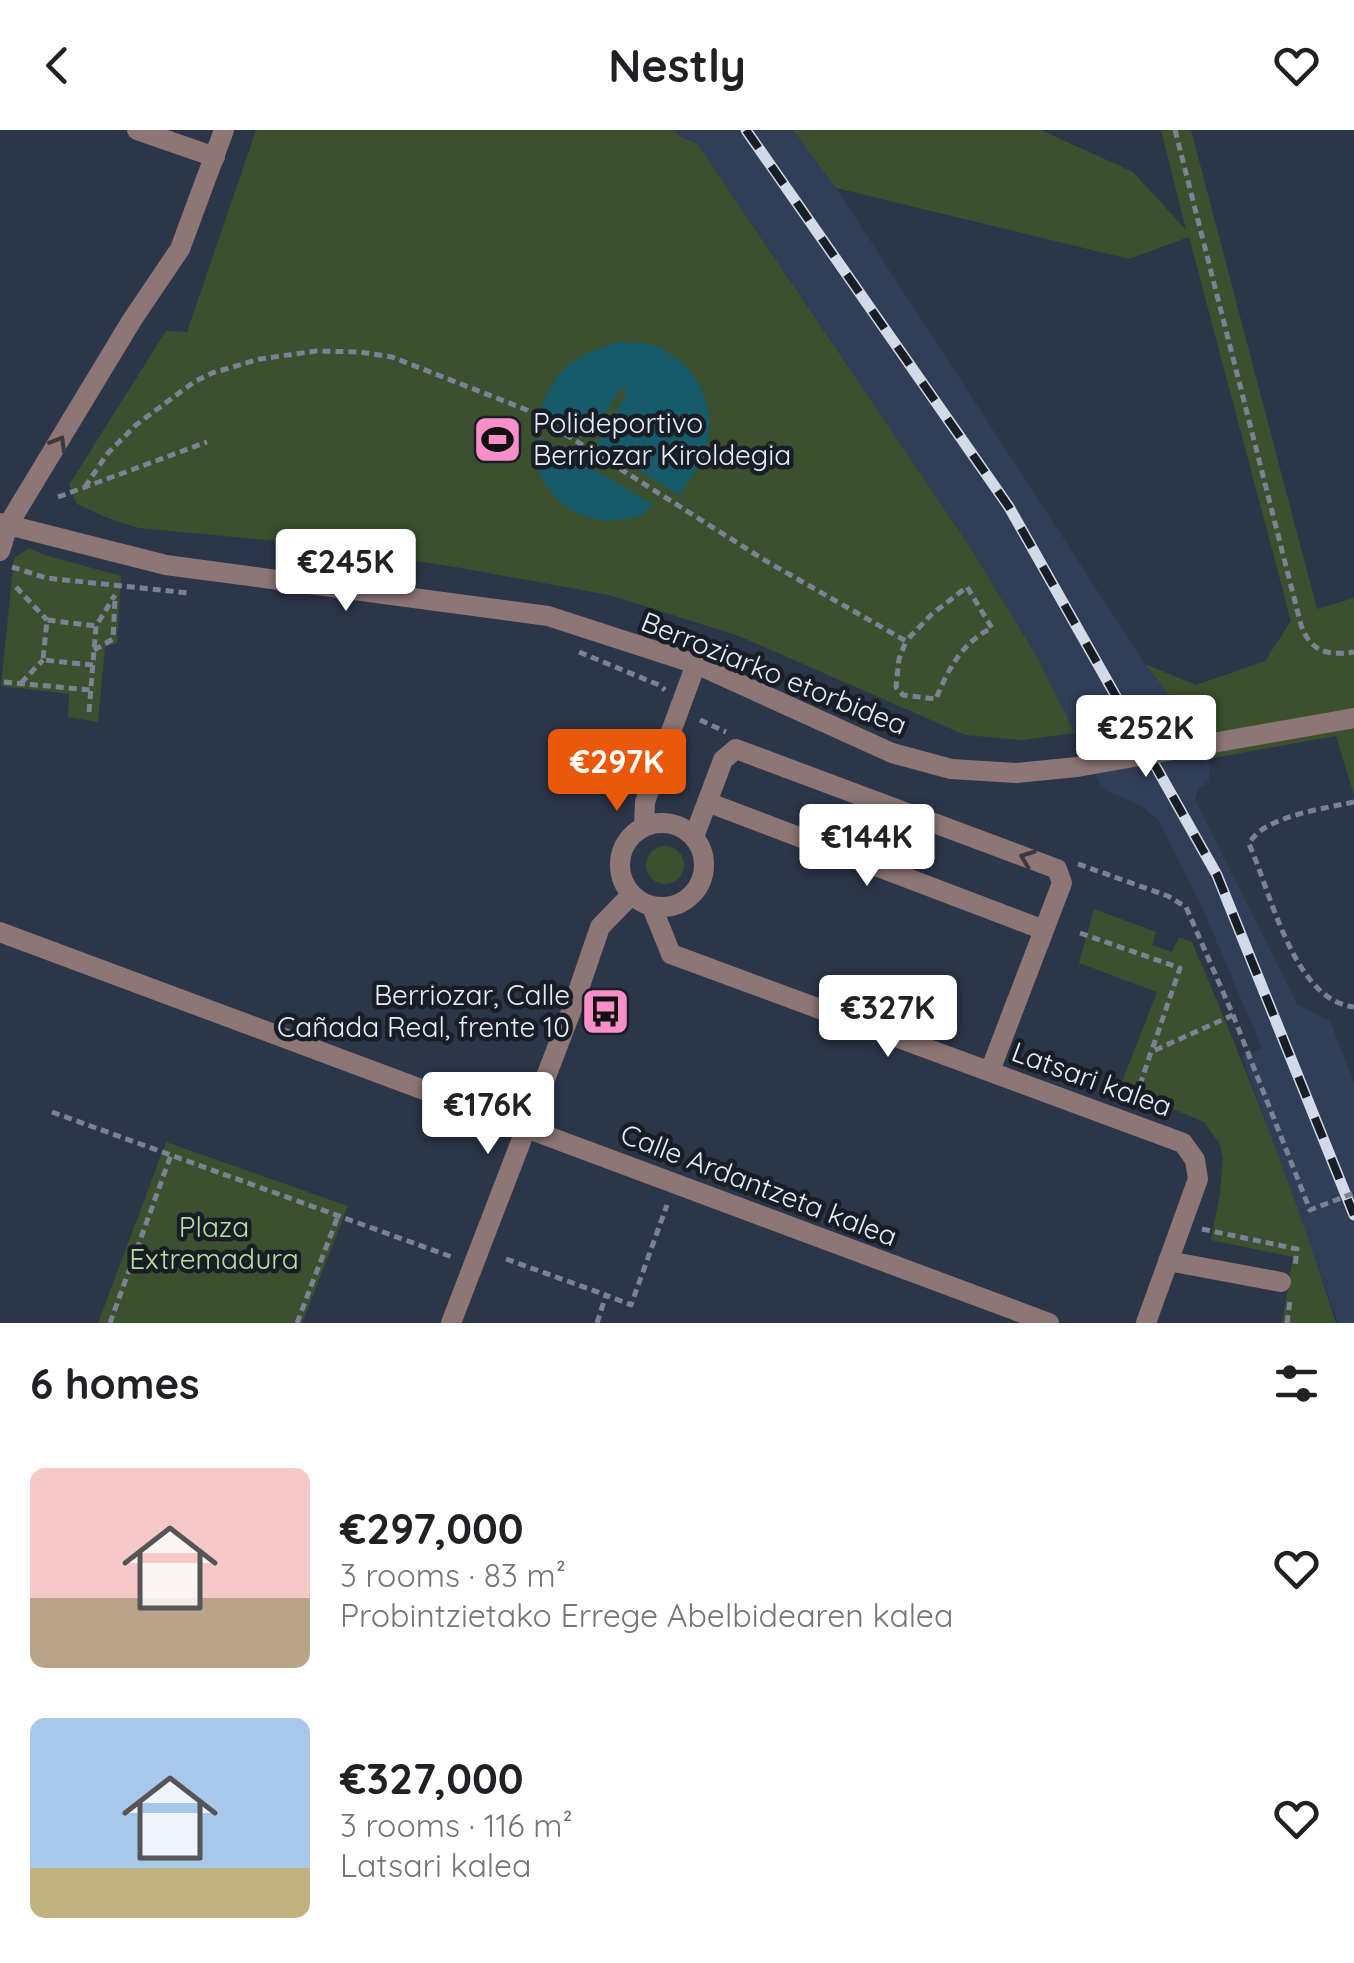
<!DOCTYPE html>
<meta charset="utf-8">
<style>
:root{--surface:#fff;--page:#f2f2f2;--text:#202124;--muted:#757577;--accent:#ea580c}
body{margin:0;font-family:Quicksand,sans-serif;background:var(--page);color:var(--text);height:100vh;display:flex;flex-direction:column;font-size:38px;white-space:nowrap}
*{box-sizing:border-box;margin:0}
p{font-size:32px;color:var(--muted)}
.icon{flex:none;width:55px;height:55px;fill:none;stroke:currentColor;stroke-width:2;stroke-linecap:round;stroke-linejoin:round}
.map{position:relative;height:1193px;overflow:hidden}
.sheet{display:flex;flex-direction:column;background:var(--surface);flex:1}
.sheet>*{flex:none}
.price{position:absolute;translate:-50% -85px;padding:0 22px;border-radius:10px;background:#fff;color:#222;font-size:32px;line-height:65px;filter:drop-shadow(0 2px 5px #0008)}
.price::after{content:'';position:absolute;left:50%;top:60px;width:30px;height:22px;margin-left:-15px;background:inherit;clip-path:polygon(0 0,100% 0,50% 100%)}
.price.active{background:var(--accent);color:#fff}
ul{padding:0;list-style:none}
li{display:flex;align-items:center;gap:30px;height:250px;padding:0 30px}
li span{display:grid;place-items:center;flex:none;width:280px;height:200px;border-radius:15px;color:#555}
li>.icon{margin-inline-start:auto}
span .icon{width:120px;height:120px;fill:#fffc;stroke-width:1}
li b{font-size:42px}
h2{display:flex;justify-content:space-between;align-items:center;height:120px;padding:0 30px;font-size:42px}
header{display:flex;justify-content:space-between;align-items:center;height:130px;padding:0 30px;background:var(--surface);font-size:45px;font-weight:700}
.map>svg:first-child{display:block}
.built{fill:#313e57}
.green{fill:#3b502f}
.water{fill:#175a69}
.lines{fill:none;stroke-linecap:round;stroke-linejoin:round}
.path{stroke:#7a8293;stroke-width:5;stroke-dasharray:8 5;stroke-linecap:butt}
.pedestrian{stroke:#8e7676;stroke-width:20}
.minor{stroke:#8e7676;stroke-width:20}
.tertiary{stroke:#8e7676;stroke-width:20}
.rail-casing{stroke:#d3dae7;stroke-width:11}
.rail{stroke:#191d26;stroke-width:8;stroke-dasharray:22;stroke-linecap:butt}
.path-bridge{stroke:#7a8293;stroke-width:5;stroke-dasharray:8 5;stroke-linecap:butt}
.tertiary-bridge{stroke:#8e7676;stroke-width:20}
.oneway{stroke:#3c383e}
.labels{text-anchor:middle;stroke-width:9;stroke-linejoin:round;paint-order:stroke}
.poi-label{font-size:28px;fill:#e7edfa;stroke:#191d26;text-anchor:start}
.street-label{font-size:28px;fill:#e7edfa;stroke:#191d26}
.park-label{font-size:28px;fill:#b6e09f;stroke:#191d26}
</style>
<header><svg class="icon" aria-label="back" viewBox="0 0 24 24"><path d="M15 5l-7 7 7 7"/></svg>Nestly<svg class="icon" aria-label="heart" viewBox="0 0 24 24"><path d="M12 20l-8-8c-3-5 5-10 8-4 3-6 11-1 8 4z"/></svg></header>
<div class="map">
<svg width="1354" height="1193" viewBox="0 0 1354 1193">
<rect width="100%" height="100%" fill="#2c3649"/>
<path class="built" d="M 674,0 L 793,0 L 836,58 L 1145,534 L 1173,570 L 1189,586 L 1210,635 L 1209,651 L 1198,659 L 1195,670 L 1297,874 L 1330,891 L 1354,952 L 1354,1193 L 1338,1193 L 1242,926 L 1262,918 L 1201,775 L 1159,691 L 1142,676 L 1107,661 L 1100,654 L 1038,528 L 968,414 L 697,13 L 679,6 Z"/>
<path class="green" d="M 256,0 L 674,0 L 679,6 L 697,13 L 968,414 L 1038,528 L 1075,603 L 1022,610 L 965,605 L 739,506 L 609,465 L 461,438 L 308,414 L 139,398 L 110,389 L 77,374 L 69,355 L 166,201 L 187,202 Z
M 793,0 L 1041,0 L 1133,42 L 1186,100 L 1161,0 L 1191,0 L 1317,479 L 1354,468 L 1354,665 L 1336,606 L 1207,629 L 1189,586 L 1173,570 L 1145,534 L 1196,555 L 1265,531 L 1291,491 L 1189,107 L 1129,129 L 836,58 Z
M 29,418 L 45,425 L 121,446 L 117,513 L 105,517 L 98,592 L 68,587 L 69,564 L 1,556 L 14,428 Z
M646 735a19 19 0 1 1 38 0a19 19 0 1 1-38 0Z
M 1094,779 L 1156,802 L 1152,815 L 1172,822 L 1179,807 L 1192,812 C 1246,937 1295,1063 1336,1193 L 1282,1193 L 1293,1127 L 1211,1110 L 1220,1063 L 1223,1029 L 1220,1014 L 1204,992 L 1120,957 L 1157,862 L 1079,833 Z
M 166,1012 L 348,1076 L 302,1193 L 98,1193 Z"/>
<path class="water" d="M 617,212 C 626,213 638,212 648,214 C 695,226 722,281 704,325 C 699,339 687,352 679,365 L 597,314 L 627,263 L 620,259 L 590,309 L 541,277 C 559,235 574,227 617,212 Z
M 539,307 L 653,374 C 653,375 643,385 642,385 C 636,388 625,389 618,390 C 571,395 527,355 539,307 Z"/>
<g class="lines">
<path class="path" d="M 1175,0 L 1301,495 C 1311,522 1327,526 1354,522
M 85,357 L 107,324 L 136,295 L 194,252 L 212,243 L 260,229 L 316,221 L 360,222 L 392,227 L 527,280 L 766,431 L 906,511 L 932,484 L 967,457 L 992,498 C 963,511 947,541 936,569 L 903,565 L 896,557 L 899,529 L 906,511
M 58,367 L 207,312
M 12,437 L 46,448 L 189,463
M 16,457 L 47,490
M 94,520 L 113,509 L 115,468
M 579,522 L 659,555 L 665,560
M 93,535 L 43,530 L 47,490 L 96,496
M 4,552 L 90,560
M 21,553 L 43,530
M 89,582 L 96,496 L 115,465
M 700,590 L 726,602
M 1354,672 C 1326,678 1261,687 1249,714 C 1271,762 1293,870 1354,877
M 1078,734 L 1168,766 L 1186,777 L 1233,885 L 1151,922 L 1139,958
M 1080,803 L 1180,838 L 1152,920
M 52,982 L 452,1127
M 1202,1099 L 1297,1119 L 1295,1136
M 506,1129 L 606,1165
M 110,1193 L 171,1025
M 297,1193 L 338,1086
M 597,1193 L 606,1165 L 631,1175 L 667,1075
M 1287,1193 L 1290,1171"/>
<path class="pedestrian" d="M 137,0 L 215,27"/>
<path class="minor" d="M 0,421 L 8,395 L 132,190 L 180,119 L 224,0
M 707,672 L 1044,800
M620 735a42 42 0 1 1 84 0a42 42 0 1 1-84 0Z
M 644,696 L 645,672 L 696,534
M 694,707 L 723,630 L 736,619 L 1057,739 L 1062,753 L 990,941
M 652,777 L 671,824 L 1183,1013 L 1195,1030 L 1198,1049 L 1146,1193
M 0,802 L 1049,1193
M 1168,1131 L 1281,1152
M 451,1193 L 572,879 L 600,797 L 631,765"/>
<path class="tertiary" d="M 0,393 L 166,435 L 548,486 L 696,534 L 892,623 L 951,639 L 1016,643 L 1077,637
M 1207,614 L 1354,588"/>
<defs>
<path id="rail" d="M 746,0 L 1009,377 L 1217,745 L 1354,1085"/>
</defs>
<use href="#rail" class="rail-casing"/>
<use href="#rail" class="rail"/>
<path class="path-bridge" d="M 1233,885 L 1310,1080 L 1354,1063"/>
<path class="tertiary-bridge" d="M 1077,637 L 1207,614"/>
</g>
<defs><path id="oneway-chevron" d="M-2-3.5L2.5 0L-2 3.5" fill="none" stroke-width="1.6" stroke-linecap="round" stroke-linejoin="round" transform="scale(2.5)"/></defs>
<g class="oneway">
<use href="#oneway-chevron" transform="translate(59 313) rotate(-59)"/>
<use href="#oneway-chevron" transform="translate(1027 728) rotate(-159)"/>
</g>
<defs>
<symbol id="stadium-square" viewBox="-11 -11 22 22"><rect x="-9" y="-9" width="18" height="18" rx="4" fill="#f98fc9" stroke="#191d26"/><path d="M0-5a6.5 5 0 1 0 0 10a6.5 5 0 1 0 0-10ZM-3.5-1.8h7v3.6h-7Z" fill="#111"/></symbol>
<symbol id="bus-square" viewBox="-11 -11 22 22"><rect x="-9" y="-9" width="18" height="18" rx="4" fill="#f98fc9" stroke="#191d26"/><path d="M-5-6H5V4H4V6H2V4H-2V6H-4V4H-5ZM-3.5-4V0h7V-4ZM-3.5 1.2v1.5H-2V1.2ZM2 1.2v1.5H3.5V1.2Z" fill="#111"/></symbol>
</defs>
<g fill-rule="evenodd">
<use href="#stadium-square" x="470" y="282" width="55" height="55"/>
<use href="#bus-square" x="578" y="854" width="55" height="55"/>
</g>
<g class="labels">
<g class="poi-label">
<text x="533" y="303">Polideportivo<tspan x="533" dy="32">Berriozar Kiroldegia</tspan></text>
<text x="570" y="875" text-anchor="end">Berriozar, Calle<tspan x="570" dy="32">Cañada Real, frente 10</tspan></text>
</g>
<g class="street-label">
<text transform="translate(774 543) rotate(22)" y="10">Berroziarko etorbidea</text>
<text transform="translate(1092 949) rotate(20)" y="10">Latsari kalea</text>
<text transform="translate(759 1055) rotate(21)" y="10">Calle Ardantzeta kalea</text>
</g>
<g class="park-label">
<text x="214" y="1107">Plaza<tspan x="214" dy="32">Extremadura</tspan></text>
</g>
</g>
</svg>
<b class="price" style="left:346px;top:484px">€245K</b>
<b class="price" style="left:1146px;top:650px">€252K</b>
<b class="price active" style="left:617px;top:684px">€297K</b>
<b class="price" style="left:867px;top:759px">€144K</b>
<b class="price" style="left:888px;top:930px">€327K</b>
<b class="price" style="left:488px;top:1027px">€176K</b>
</div>
<section class="sheet">
<h2>6 homes<svg class="icon" aria-label="filters" viewBox="0 0 24 24"><path d="M4 7h16M4 17h16"/><circle cx="9" cy="7" r="2"/><circle cx="15" cy="17" r="2"/></svg></h2>
<ul>
<li><span style="background:linear-gradient(#f6c9c9 65%,#b9a48a 0)"><svg class="icon" aria-label="home" viewBox="0 0 24 24"><path d="M3 11l9-7 9 7M6 9v11h12V9"/></svg></span><div><b>€297,000</b><p>3 rooms · 83 m²</p><p>Probintzietako Errege Abelbidearen kalea</p></div><svg class="icon" aria-label="heart" viewBox="0 0 24 24"><path d="M12 20l-8-8c-3-5 5-10 8-4 3-6 11-1 8 4z"/></svg></li>
<li><span style="background:linear-gradient(#a9c7e8 75%,#c2b280 0)"><svg class="icon" aria-label="home" viewBox="0 0 24 24"><path d="M3 11l9-7 9 7M6 9v11h12V9"/></svg></span><div><b>€327,000</b><p>3 rooms · 116 m²</p><p>Latsari kalea</p></div><svg class="icon" aria-label="heart" viewBox="0 0 24 24"><path d="M12 20l-8-8c-3-5 5-10 8-4 3-6 11-1 8 4z"/></svg></li>
</ul>
</section>
